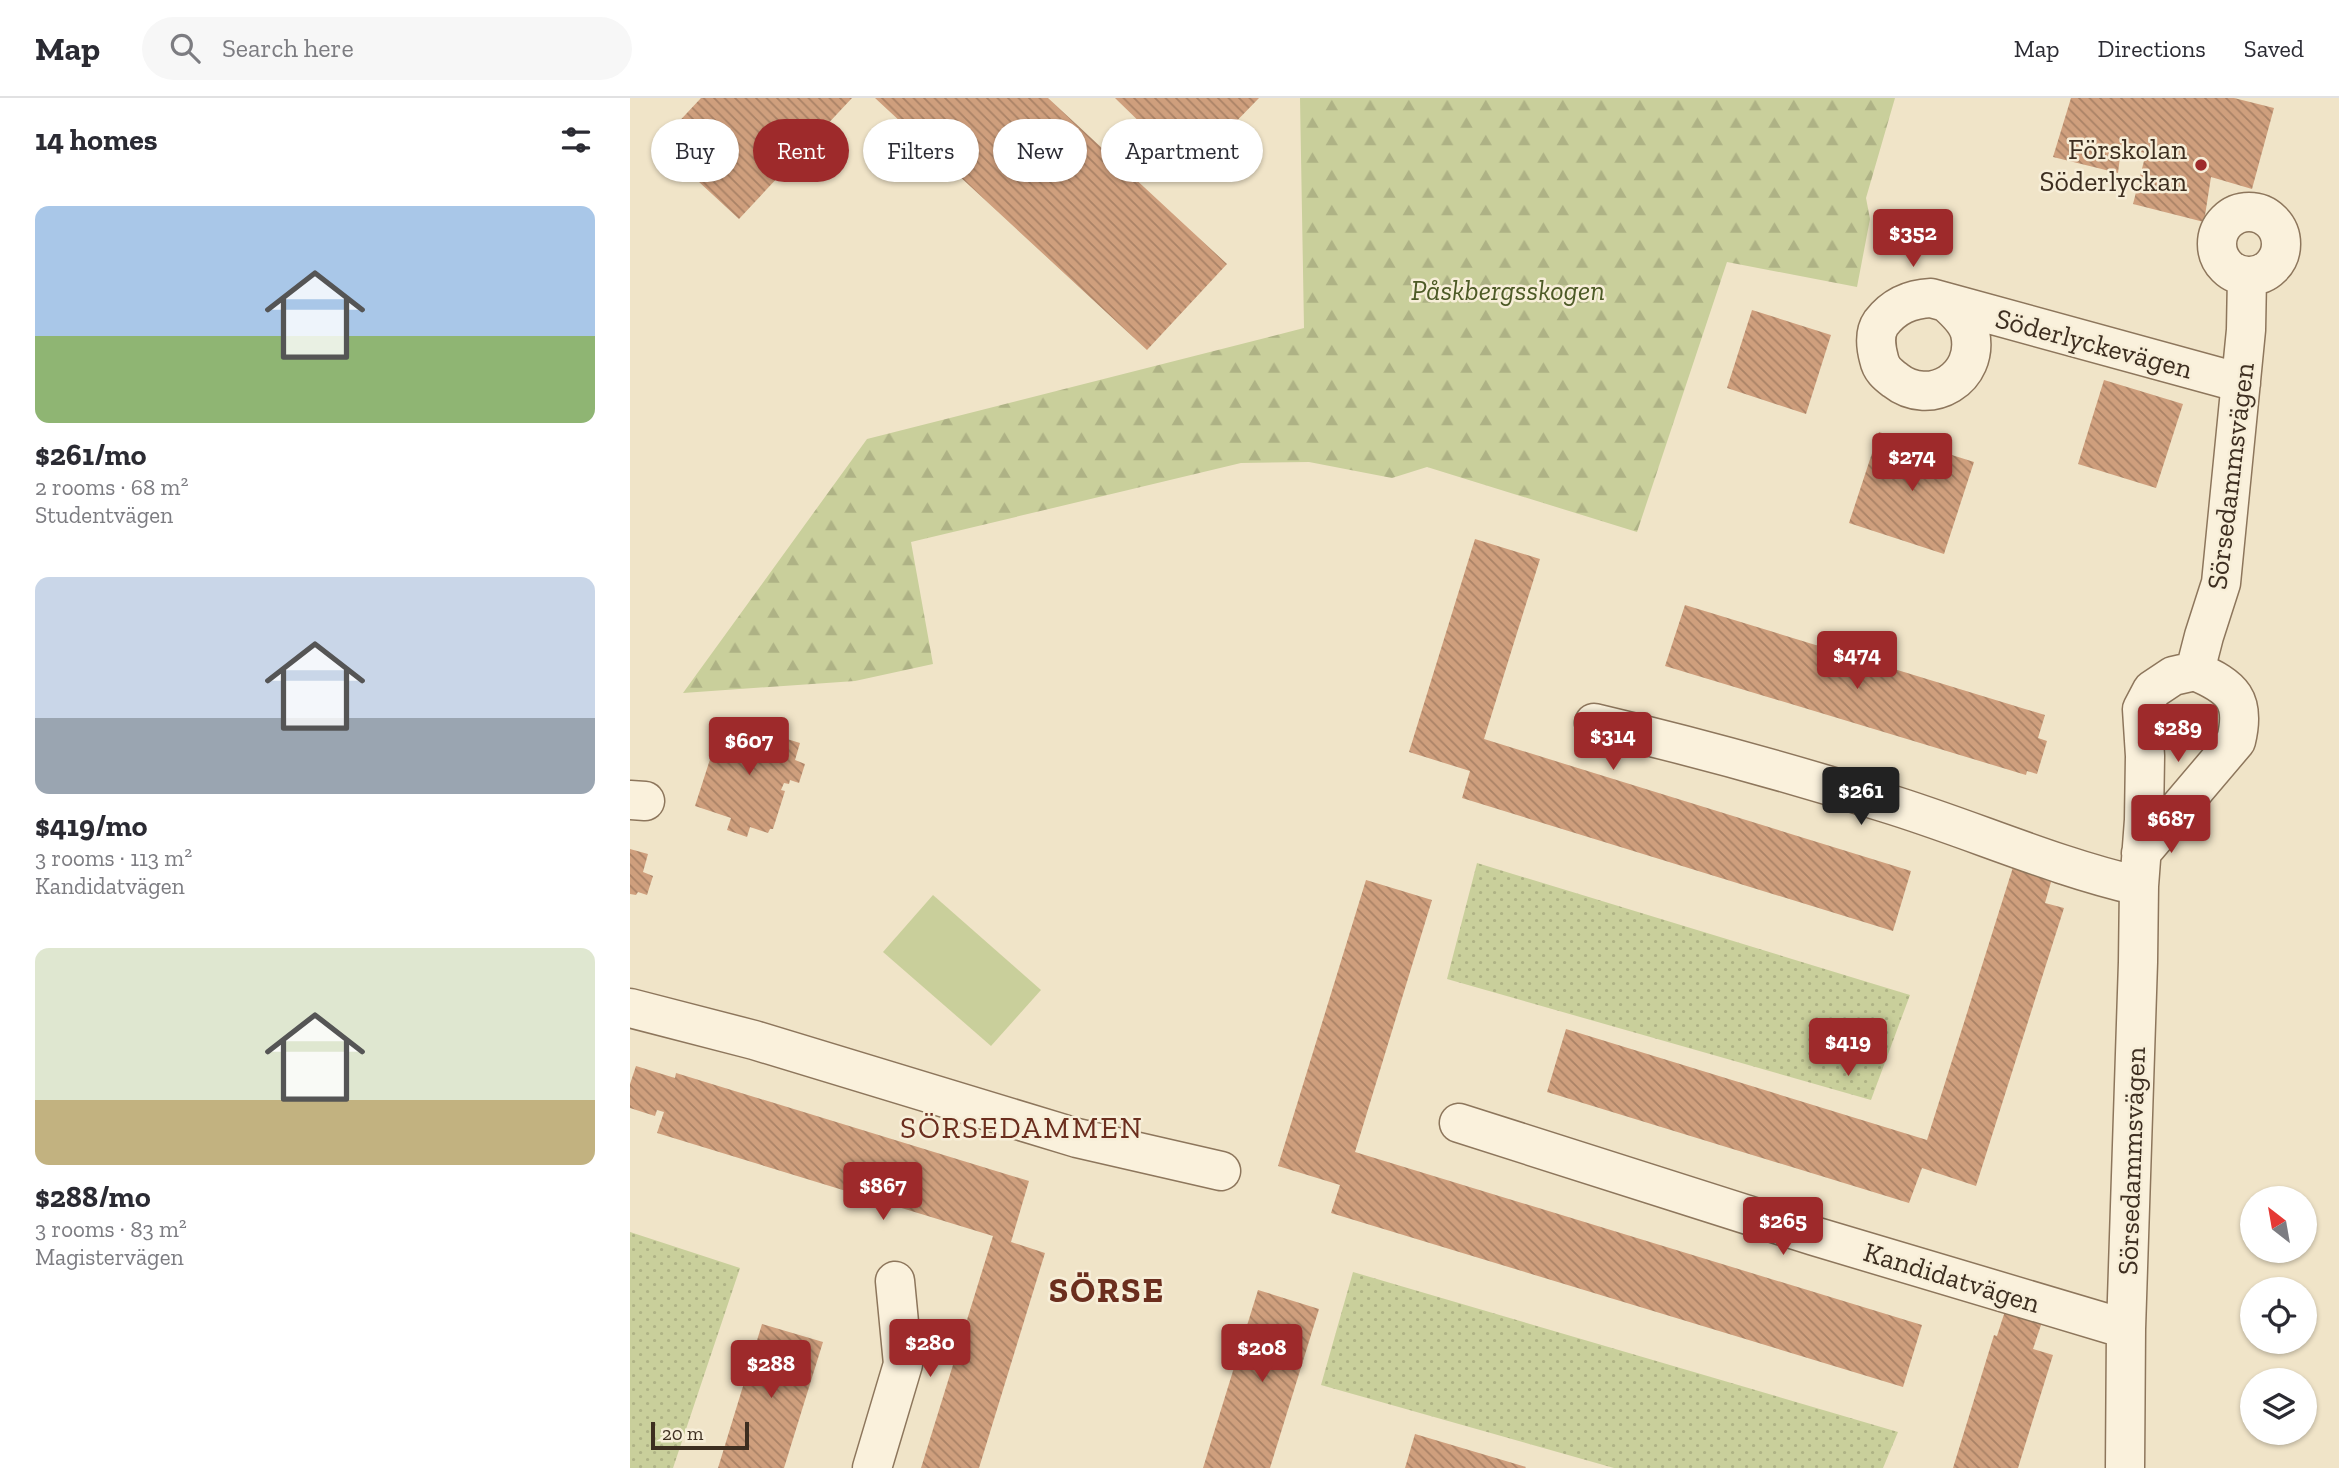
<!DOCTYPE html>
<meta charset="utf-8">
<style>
:root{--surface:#fff;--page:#f7f7f7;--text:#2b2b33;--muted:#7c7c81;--line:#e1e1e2;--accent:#9e2a2b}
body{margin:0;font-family:"Zilla Slab",serif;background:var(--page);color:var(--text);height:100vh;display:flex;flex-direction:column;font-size:26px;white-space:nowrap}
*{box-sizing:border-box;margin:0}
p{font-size:23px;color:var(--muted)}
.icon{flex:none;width:38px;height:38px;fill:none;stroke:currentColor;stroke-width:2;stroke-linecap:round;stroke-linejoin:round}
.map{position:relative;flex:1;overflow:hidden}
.side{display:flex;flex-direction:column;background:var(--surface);width:630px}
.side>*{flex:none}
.guide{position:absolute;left:21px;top:21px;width:665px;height:63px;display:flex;gap:14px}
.needle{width:46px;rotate:329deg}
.fabs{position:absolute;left:1610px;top:1088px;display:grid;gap:14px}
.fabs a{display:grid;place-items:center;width:77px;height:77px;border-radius:50%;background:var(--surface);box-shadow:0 2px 5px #0004;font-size:35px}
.scale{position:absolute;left:21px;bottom:18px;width:98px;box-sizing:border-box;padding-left:7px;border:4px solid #3d2e20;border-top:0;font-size:19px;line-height:24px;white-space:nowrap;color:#3d2e20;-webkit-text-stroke:5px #f7eed8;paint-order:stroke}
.price{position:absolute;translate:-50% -60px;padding:0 16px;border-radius:7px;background:var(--accent);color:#fff;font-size:23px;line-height:46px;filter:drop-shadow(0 2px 4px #0008)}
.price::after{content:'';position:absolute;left:50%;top:42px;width:21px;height:16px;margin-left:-10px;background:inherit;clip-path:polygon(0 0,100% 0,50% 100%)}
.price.current{background:#222;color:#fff}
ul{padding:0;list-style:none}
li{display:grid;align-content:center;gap:14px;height:371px;padding:0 35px}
li span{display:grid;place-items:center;height:217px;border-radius:14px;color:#555}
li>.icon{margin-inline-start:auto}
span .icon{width:126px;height:126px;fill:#fffc;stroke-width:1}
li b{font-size:30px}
h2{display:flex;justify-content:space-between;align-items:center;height:84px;padding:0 35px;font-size:30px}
.pill{padding:0 24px;border-radius:32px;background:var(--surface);box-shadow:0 2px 5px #0004;font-size:24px;line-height:63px}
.pill.current{background:var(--accent);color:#fff}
header{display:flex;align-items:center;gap:42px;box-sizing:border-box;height:98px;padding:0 35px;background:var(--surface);border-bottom:2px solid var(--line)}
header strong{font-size:33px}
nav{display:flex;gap:38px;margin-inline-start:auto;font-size:24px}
.search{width:490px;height:63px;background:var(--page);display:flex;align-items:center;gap:18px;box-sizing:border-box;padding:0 24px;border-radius:38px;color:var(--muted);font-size:26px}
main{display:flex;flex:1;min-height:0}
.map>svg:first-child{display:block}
.forest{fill:url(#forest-firs)}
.park{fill:url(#park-dots)}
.pitch{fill:#c9cf9b}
.building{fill:url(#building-back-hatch)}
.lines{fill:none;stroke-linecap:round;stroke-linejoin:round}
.minor-casing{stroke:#8d765c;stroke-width:41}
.minor{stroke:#faf1dc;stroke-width:38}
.poi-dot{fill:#9e2a2b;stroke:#f7eed8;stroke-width:2.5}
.labels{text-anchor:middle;stroke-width:5;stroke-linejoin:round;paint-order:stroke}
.poi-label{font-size:28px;fill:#3d2e20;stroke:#f7eed8;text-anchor:end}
.park-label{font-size:28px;font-style:italic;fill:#4d5a26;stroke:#f7eed8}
.street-label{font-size:28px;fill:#3d2e20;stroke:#f7eed8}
.neighbourhood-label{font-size:30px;letter-spacing:2px;fill:#6b2e1e;stroke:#f7eed8}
.district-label{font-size:35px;font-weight:bold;letter-spacing:2px;fill:#6b2e1e;stroke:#f7eed8}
</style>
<header>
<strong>Map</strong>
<div class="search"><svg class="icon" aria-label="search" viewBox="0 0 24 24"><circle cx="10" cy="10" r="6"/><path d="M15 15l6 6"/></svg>Search here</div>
<nav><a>Map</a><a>Directions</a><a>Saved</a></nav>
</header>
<main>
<section class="side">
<h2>14 homes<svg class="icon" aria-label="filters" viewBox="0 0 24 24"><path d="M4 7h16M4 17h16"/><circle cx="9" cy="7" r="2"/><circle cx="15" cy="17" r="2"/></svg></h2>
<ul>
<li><span style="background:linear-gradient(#a9c7e8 60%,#8fb573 0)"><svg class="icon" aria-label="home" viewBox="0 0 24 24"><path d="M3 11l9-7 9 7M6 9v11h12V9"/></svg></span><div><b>$261/mo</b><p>2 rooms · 68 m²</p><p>Studentvägen</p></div></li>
<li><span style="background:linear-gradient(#c9d6e8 65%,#9aa5b1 0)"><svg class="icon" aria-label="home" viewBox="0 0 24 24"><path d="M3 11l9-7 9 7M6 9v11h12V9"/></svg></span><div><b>$419/mo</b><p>3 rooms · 113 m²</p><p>Kandidatvägen</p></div></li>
<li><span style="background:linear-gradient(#dfe7d0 70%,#c2b280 0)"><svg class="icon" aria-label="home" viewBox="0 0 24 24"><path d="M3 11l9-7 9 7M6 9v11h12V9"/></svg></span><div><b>$288/mo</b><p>3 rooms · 83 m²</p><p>Magistervägen</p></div></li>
</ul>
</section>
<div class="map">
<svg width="1709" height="1370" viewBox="0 0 1709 1370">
<defs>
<pattern id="forest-firs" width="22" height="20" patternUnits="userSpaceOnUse" patternTransform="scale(1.75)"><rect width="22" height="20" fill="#c9cf9b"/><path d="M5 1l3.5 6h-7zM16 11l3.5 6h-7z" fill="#aeb285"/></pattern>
<pattern id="park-dots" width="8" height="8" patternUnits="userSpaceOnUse" patternTransform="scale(1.75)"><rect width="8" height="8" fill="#c9cf9b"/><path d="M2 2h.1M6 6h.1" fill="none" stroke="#aeb285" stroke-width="1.8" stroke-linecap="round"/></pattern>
<pattern id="building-back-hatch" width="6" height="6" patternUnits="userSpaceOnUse" patternTransform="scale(1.75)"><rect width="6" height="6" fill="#cf9f7d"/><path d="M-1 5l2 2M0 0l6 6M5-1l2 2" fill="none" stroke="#a98266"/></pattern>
</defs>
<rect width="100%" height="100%" fill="#f0e4c8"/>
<path class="forest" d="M 670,0 L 1265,0 L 1236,100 L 1240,121 L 1227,189 L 1097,164 L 1007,434 L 797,369 L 762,380 L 679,364 L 611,365 L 281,444 L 303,566 L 225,583 L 53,595 L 237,341 L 674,230 Z"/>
<path class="park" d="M 847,765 L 1280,897 L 1241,1002 L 817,881 Z
M 0,1134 L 110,1170 L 43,1370 L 0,1370 Z
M 723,1174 L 1268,1334 L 1253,1370 L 984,1370 L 691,1287 Z"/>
<path class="pitch" d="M 303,797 L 411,892 L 361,948 L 253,854 Z"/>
<path class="building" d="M 71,0 L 222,0 L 109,121 L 28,46 Z
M 245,0 L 418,0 L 597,166 L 517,252 Z
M 485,0 L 629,0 L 559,72 Z
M 1441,0 L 1604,0 L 1644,10 L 1622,91 L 1581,79 L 1574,124 L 1503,106 L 1516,55 L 1491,51 L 1488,75 L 1423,59 Z
M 1122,212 L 1201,237 L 1176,316 L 1097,290 Z
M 1474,282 L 1553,306 L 1526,390 L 1448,366 Z
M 1249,334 L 1344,364 L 1314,456 L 1219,425 Z
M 845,441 L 910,461 L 854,641 L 1281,773 L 1263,833 L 832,700 L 840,673 L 779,654 Z
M 1055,507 L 1415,617 L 1408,640 L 1417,643 L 1407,676 L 1397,673 L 1396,677 L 1035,568 Z
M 93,621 L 170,645 L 165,662 L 175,666 L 169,685 L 160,682 L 159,686 L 154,685 L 151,692 L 155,693 L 143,731 L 140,731 L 138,735 L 120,729 L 117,739 L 97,732 L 101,720 L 65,708 Z
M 0,751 L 18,756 L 13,774 L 23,778 L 17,797 L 8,794 L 6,797 L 0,796 Z
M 1384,766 L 1423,777 L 1415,805 L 1434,810 L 1346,1088 L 1292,1070 L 1279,1105 L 917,994 L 936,931 L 1297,1042 Z
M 736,782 L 802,802 L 725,1054 L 1292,1227 L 1273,1289 L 701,1115 L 710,1087 L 648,1068 Z
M 6,968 L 45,980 L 46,975 L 399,1083 L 381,1144 L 415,1155 L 349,1370 L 291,1370 L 363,1138 L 27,1035 L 34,1014 L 27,1012 L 25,1018 L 0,1010 L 0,986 Z
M 628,1192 L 689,1211 L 640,1370 L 573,1370 Z
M 1375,1213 L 1412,1224 L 1403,1251 L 1423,1257 L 1388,1370 L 1323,1370 L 1364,1237 L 1367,1238 Z
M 132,1226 L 193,1244 L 154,1370 L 88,1370 Z
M 785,1336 L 896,1369 L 895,1370 L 775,1370 Z"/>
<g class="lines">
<defs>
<path id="minor" d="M1587 146a32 32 0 1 1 64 0a32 32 0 1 1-64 0Z
M 1317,205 C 1326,213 1337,223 1340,235 C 1350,280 1300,310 1265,282 C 1257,276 1251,271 1249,261 C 1246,250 1244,235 1251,225 C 1264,208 1280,201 1301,200 L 1611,285
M 964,625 C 1062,648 1160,675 1256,705 C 1341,731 1422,768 1509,788
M 0,702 L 15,703
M 1511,755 L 1606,643 C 1616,602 1603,589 1565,573
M 0,910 L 124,942 L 447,1040 L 591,1073
M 829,1025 L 1184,1138 L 1496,1231
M 242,1370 L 273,1266 L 265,1183
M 1495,1370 L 1496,1231 L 1508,864 L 1509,788 L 1514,722 L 1515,658 L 1512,611 L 1522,592 L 1543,578 L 1565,573 L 1574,538 L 1591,485 L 1616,232 L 1617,179"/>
</defs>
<use href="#minor" class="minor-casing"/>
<use href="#minor" class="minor"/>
</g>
<circle class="poi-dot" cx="1571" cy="67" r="7"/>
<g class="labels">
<g class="poi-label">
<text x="1557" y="61">Förskolan<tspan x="1557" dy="32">Söderlyckan</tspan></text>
</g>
<g class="park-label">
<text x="878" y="202">Påskbergsskogen</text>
</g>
<g class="street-label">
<text transform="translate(1464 245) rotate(15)" y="10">Söderlyckevägen</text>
<text transform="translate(1600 378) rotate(-83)" y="10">Sörsedammsvägen</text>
<text transform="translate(1501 1063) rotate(-88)" y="10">Sörsedammsvägen</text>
<text transform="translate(1322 1179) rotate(17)" y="10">Kandidatvägen</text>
</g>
<g class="neighbourhood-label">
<text x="392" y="1040">SÖRSEDAMMEN</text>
</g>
<g class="district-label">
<text x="477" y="1204">SÖRSE</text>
</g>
</g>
</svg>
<div class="fabs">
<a><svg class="needle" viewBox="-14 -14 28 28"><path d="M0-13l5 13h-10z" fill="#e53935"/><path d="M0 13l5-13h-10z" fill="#7c7c81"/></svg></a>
<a><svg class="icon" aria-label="locate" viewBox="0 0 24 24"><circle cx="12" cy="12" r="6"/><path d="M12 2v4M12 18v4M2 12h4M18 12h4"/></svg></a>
<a><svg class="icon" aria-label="layers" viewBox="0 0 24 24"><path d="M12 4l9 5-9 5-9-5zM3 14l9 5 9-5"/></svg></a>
</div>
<div class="scale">20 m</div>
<b class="price" style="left:1283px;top:171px">$352</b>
<b class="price" style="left:1282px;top:395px">$274</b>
<b class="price" style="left:1227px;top:593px">$474</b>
<b class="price" style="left:1548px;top:666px">$289</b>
<b class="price" style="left:983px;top:674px">$314</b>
<b class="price" style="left:119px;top:679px">$607</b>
<b class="price current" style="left:1231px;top:729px">$261</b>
<b class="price" style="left:1541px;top:757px">$687</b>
<b class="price" style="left:1218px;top:980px">$419</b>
<b class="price" style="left:253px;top:1124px">$867</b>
<b class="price" style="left:1153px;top:1159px">$265</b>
<b class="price" style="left:300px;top:1281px">$280</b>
<b class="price" style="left:632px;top:1286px">$208</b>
<b class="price" style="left:141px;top:1302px">$288</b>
<div class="guide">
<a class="pill">Buy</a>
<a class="pill current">Rent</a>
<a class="pill">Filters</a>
<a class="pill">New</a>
<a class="pill">Apartment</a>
</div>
</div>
</main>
